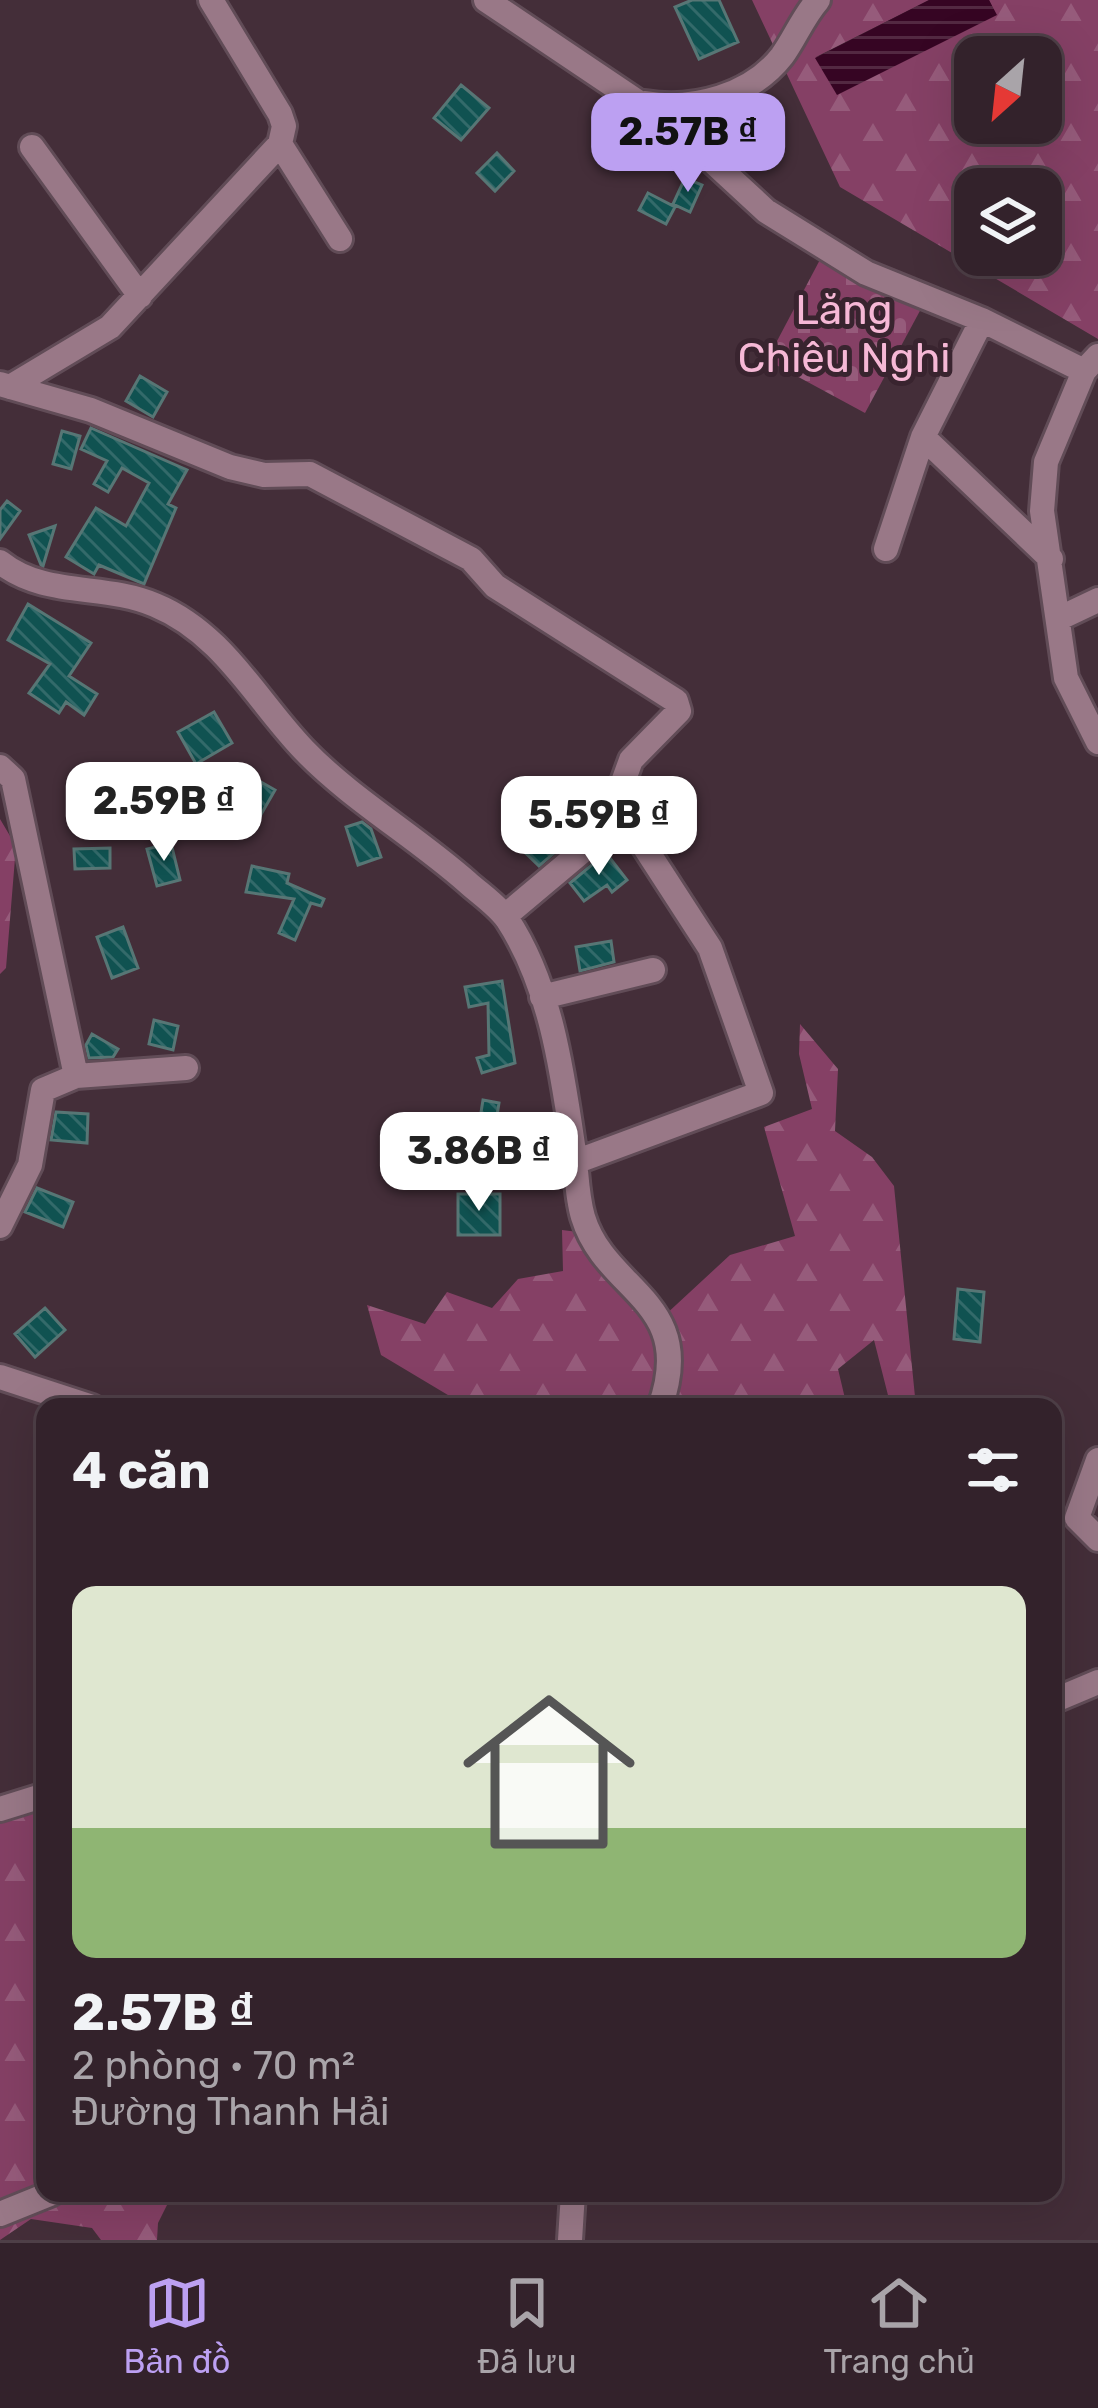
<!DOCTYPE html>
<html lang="vi">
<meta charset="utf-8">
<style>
:root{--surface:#33222b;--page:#3e2f37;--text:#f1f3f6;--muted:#a9a4a9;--line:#4e3f47;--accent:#bca0f2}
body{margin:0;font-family:Rubik,sans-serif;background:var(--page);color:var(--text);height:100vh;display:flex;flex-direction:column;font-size:45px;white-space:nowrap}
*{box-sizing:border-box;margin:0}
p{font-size:39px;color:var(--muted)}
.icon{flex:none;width:66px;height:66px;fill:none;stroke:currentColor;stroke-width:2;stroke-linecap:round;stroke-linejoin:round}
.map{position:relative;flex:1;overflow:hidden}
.side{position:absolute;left:36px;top:1398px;width:1026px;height:804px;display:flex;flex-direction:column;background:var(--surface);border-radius:24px;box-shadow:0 12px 48px #0002,0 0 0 3px var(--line)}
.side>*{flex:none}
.needle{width:78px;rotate:207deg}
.controls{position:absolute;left:954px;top:36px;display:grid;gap:24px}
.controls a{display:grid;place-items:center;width:108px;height:108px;border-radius:24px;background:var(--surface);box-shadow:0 12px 48px #0002,0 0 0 3px var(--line);font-size:60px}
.price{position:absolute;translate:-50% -102px;padding:0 27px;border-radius:24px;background:#fff;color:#222;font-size:39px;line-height:78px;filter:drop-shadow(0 3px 6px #0008)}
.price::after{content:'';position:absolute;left:50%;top:72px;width:36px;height:27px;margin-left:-18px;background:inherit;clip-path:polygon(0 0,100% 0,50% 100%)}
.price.on{background:var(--accent);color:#111}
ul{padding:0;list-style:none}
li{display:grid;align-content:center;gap:24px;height:636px;padding:0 36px}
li+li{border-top:3px solid var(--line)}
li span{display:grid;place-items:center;height:372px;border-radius:24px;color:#555}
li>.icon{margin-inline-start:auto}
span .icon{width:216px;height:216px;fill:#fffc;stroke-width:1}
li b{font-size:51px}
h2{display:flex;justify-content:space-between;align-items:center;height:144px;padding:0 36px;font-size:51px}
.menu{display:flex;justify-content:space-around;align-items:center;height:168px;border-top:3px solid var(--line);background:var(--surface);font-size:33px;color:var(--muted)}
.menu a{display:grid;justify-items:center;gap:6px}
.menu .on{color:var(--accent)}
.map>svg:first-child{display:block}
.forest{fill:url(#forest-firs);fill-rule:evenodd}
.cemetery{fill:url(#cemetery-stones)}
.water{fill:url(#water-rules)}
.building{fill:url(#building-back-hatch);stroke:#577675;stroke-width:3}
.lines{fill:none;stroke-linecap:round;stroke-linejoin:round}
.minor-casing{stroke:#614c57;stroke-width:30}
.minor{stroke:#997887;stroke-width:24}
.labels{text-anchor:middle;stroke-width:10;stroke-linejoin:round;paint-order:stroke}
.park-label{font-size:42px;fill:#f6b8d6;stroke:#39242f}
</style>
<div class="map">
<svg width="1098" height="2240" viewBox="0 0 1098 2240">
<defs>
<pattern id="forest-firs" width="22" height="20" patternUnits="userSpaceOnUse" patternTransform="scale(3)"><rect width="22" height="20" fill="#854065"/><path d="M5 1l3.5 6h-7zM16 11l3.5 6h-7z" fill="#965b7b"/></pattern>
<pattern id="cemetery-stones" width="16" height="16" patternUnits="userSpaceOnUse" patternTransform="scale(3)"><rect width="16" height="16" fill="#854065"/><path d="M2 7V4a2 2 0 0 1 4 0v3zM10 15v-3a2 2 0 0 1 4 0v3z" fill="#965b7b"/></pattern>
<pattern id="water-rules" width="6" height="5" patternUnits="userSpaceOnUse" patternTransform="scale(3)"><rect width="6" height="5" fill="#360523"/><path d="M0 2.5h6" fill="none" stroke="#532942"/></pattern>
<pattern id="building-back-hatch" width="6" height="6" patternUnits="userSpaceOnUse" patternTransform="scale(3)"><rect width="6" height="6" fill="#105251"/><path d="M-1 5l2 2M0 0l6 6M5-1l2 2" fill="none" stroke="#336a6a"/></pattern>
</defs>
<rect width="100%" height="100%" fill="#442e39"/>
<path class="forest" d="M 752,0 L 929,0 L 816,57 L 996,15 L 989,0 L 1098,0 L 1098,339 L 840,187 ZM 975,57 L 1041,57 L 1041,123 L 975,123 ZM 975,189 L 1041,189 L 1041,255 L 975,255 Z
M 0,819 L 16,846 L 6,968 L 0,974 Z
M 800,1024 L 838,1069 L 835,1131 L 872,1157 L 894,1186 L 916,1407 L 891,1407 L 874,1340 L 838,1369 L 847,1407 L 468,1407 L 381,1355 L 367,1305 L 425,1324 L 447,1292 L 492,1308 L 518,1279 L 563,1271 L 562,1230 L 594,1234 L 663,1317 L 730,1255 L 795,1236 L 764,1127 L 812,1109 L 799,1054 Z
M 36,1791 L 45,1808 L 45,2193 L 173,2193 L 158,2223 L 157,2240 L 101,2240 L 92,2228 L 31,2219 L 0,2240 L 0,1806 Z"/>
<path class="cemetery" d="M 823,254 L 922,307 L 865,413 L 767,360 Z"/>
<path class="water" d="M 929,0 L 989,0 L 997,15 L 837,95 L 815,58 Z"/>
<path class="building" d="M 692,0 L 719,0 L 738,42 L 699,59 L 675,7 Z
M 461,85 L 489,108 L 461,140 L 434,118 Z
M 497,153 L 514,171 L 495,191 L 477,173 Z
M 685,178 L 702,185 L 690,212 L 673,204 Z
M 648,193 L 675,207 L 666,224 L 639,210 Z
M 140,376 L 167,392 L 153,417 L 126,401 Z
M 91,428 L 187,470 L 168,504 L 176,508 L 144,584 L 99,565 L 94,574 L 66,557 L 96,508 L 126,526 L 149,483 L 122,468 L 108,492 L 94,484 L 107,461 L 81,449 Z
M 62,431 L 80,436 L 71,469 L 53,464 Z
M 7,501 L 20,511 L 0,539 L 0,510 Z
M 55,526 L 43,566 L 41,565 L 29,535 Z
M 28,604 L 91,643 L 69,676 L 97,694 L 84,715 L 66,702 L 59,713 L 29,693 L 50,664 L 8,640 Z
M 214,712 L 232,743 L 196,764 L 178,732 Z
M 261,782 L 275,790 L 255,825 L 241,817 Z
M 567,797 L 595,810 L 591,822 L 561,809 Z
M 362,822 L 371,829 L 381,857 L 358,865 L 346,827 Z
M 525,827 L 553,854 L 539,866 L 512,840 Z
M 171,843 L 180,880 L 157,886 L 147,849 Z
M 110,848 L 110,868 L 75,869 L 74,849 Z
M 606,853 L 627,880 L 612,892 L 607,885 L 584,901 L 570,883 Z
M 252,866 L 289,874 L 287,883 L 324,899 L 321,906 L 311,903 L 295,940 L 279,933 L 294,899 L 246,892 Z
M 123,927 L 138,968 L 112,978 L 97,937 Z
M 611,941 L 614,962 L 580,971 L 576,947 Z
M 502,981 L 515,1063 L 482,1073 L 477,1058 L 489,1055 L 488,1003 L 469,1007 L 465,987 Z
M 154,1020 L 178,1026 L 173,1050 L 149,1044 Z
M 92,1034 L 118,1049 L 113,1057 L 89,1058 L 86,1045 Z
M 483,1100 L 499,1103 L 496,1122 L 503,1123 L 499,1147 L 476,1143 Z
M 56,1112 L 88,1114 L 87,1143 L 51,1140 Z
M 37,1188 L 73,1202 L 63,1227 L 25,1212 Z
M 458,1194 L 500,1194 L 500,1235 L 458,1235 Z
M 958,1289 L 984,1292 L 980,1342 L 954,1339 Z
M 45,1308 L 65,1330 L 35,1357 L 15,1334 Z"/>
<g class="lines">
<defs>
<path id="minor" d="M 486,0 L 675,127 L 766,211 L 866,273 L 982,320 L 1084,371
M 645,103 C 693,111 751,96 782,56 C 795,38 803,17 818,0
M 280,144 L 340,239
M 32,147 L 140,296
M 1098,356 L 1084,371 L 1046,462 L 1042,511 L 1066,678 L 1098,742
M 0,384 L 91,410 L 230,467 L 264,475 L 310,474 L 471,559 L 495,586 L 676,701 L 679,711 L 631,760 L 605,832 L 505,916
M 10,387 L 110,327 L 280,144 L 284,126 L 280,114 L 211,0
M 923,437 L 1051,559
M 886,549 L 923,437 L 982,320
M 0,562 C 45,598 104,583 155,605 C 223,633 256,700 304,750 C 351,799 415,836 467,882 C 479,893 497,905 507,919 C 550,984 562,1069 573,1145 C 577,1169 576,1193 583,1217 C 606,1293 698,1300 660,1407
M 1058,619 L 1098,600
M 0,767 L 13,779 L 76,1076
M 542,997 L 653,970
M 575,1162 L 761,1093 L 710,948 L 618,806
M 0,1226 L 30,1165 L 43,1090 L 76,1076 L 186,1068
M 0,1377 L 92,1407
M 1098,1460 L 1077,1518 L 1098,1539
M 1053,1701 L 1098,1682
M 0,1809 L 45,1795
M 0,2214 L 52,2193
M 570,2240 L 573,2193"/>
</defs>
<use href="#minor" class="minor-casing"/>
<use href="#minor" class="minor"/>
</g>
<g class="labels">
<g class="park-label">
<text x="844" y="324">Lăng<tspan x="844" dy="48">Chiêu Nghi</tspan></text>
</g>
</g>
</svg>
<div class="controls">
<a><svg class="needle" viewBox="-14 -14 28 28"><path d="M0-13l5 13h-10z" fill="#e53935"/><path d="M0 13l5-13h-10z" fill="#a9a4a9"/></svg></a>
<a><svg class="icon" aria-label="layers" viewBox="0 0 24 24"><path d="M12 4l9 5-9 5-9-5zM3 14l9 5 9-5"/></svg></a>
</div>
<b class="price on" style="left:688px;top:195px">2.57B ₫</b>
<b class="price" style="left:164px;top:864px">2.59B ₫</b>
<b class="price" style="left:599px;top:878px">5.59B ₫</b>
<b class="price" style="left:479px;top:1214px">3.86B ₫</b>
<section class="side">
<h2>4 căn<svg class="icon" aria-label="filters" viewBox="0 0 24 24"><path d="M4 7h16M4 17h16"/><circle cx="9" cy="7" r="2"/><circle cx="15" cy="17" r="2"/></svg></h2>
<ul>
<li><span style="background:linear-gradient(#dfe7d0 65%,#8fb573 0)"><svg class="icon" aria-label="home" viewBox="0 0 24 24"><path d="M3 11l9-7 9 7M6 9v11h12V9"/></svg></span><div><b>2.57B ₫</b><p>2 phòng · 70 m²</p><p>Đường Thanh Hải</p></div></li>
</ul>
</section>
</div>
<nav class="menu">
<a class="on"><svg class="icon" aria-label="map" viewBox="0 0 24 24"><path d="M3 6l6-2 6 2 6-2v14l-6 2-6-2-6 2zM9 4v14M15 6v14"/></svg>Bản đồ</a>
<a><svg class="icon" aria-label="saved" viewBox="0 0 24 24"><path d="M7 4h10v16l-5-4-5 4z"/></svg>Đã lưu</a>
<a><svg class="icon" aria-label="home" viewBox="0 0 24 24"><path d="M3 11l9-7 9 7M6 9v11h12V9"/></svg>Trang chủ</a>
</nav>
